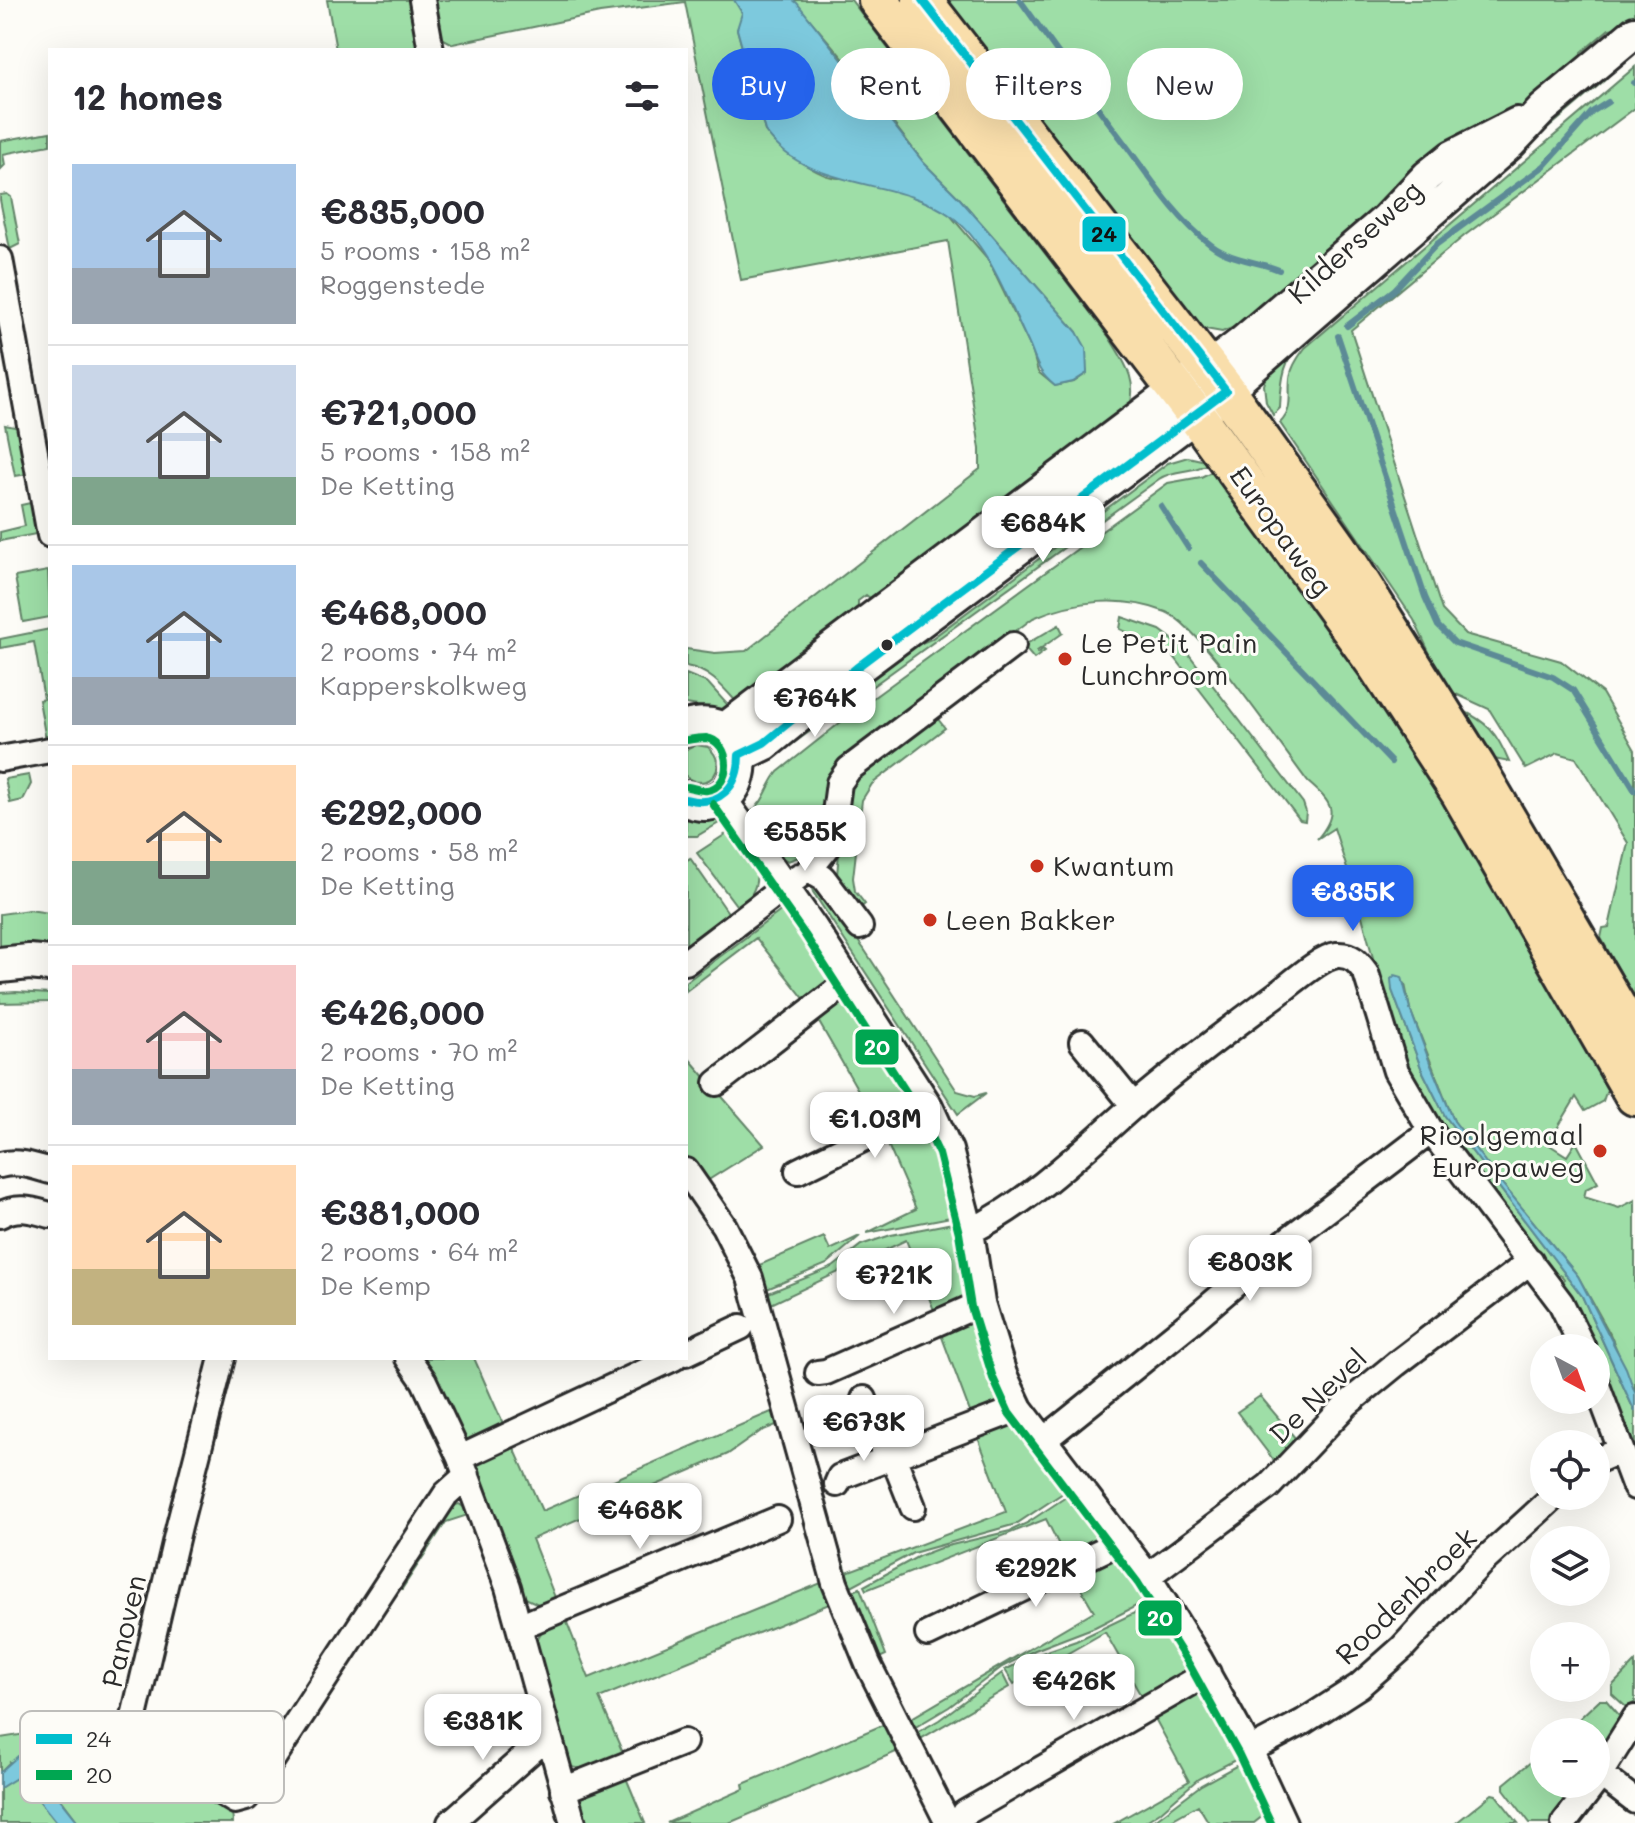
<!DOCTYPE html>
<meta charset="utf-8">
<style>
:root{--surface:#fff;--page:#f2f2f3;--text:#2b2b33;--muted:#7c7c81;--line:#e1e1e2;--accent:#2563eb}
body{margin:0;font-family:Mali,sans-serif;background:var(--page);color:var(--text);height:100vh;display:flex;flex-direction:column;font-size:30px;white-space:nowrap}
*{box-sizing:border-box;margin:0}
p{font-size:26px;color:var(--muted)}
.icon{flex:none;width:44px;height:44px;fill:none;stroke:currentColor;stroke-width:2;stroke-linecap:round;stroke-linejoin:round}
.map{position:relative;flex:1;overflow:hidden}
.sheet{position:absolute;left:48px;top:48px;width:640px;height:1312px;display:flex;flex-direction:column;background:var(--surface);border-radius:0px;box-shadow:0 8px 32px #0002}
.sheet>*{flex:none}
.guide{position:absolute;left:712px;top:48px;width:760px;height:72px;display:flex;gap:16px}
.needle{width:52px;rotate:139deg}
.buttons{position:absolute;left:1530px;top:1334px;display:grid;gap:16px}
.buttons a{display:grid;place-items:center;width:80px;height:80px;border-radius:50%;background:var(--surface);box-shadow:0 8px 32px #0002;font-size:40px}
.price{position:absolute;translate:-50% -68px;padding:0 18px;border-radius:16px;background:#fff;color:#222;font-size:26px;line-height:52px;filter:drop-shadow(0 2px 4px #0008)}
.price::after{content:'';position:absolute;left:50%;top:48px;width:24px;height:18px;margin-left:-12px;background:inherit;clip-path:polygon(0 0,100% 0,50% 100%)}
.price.current{background:var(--accent);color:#fff}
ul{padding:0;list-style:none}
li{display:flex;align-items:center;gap:24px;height:200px;padding:0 24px}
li+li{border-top:2px solid var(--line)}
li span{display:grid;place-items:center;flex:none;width:224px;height:160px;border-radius:0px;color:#555}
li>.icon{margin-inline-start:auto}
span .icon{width:96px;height:96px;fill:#fffc;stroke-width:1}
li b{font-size:34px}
h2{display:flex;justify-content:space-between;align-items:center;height:96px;padding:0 24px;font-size:34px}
.pill{padding:0 28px;border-radius:36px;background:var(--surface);box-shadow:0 8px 32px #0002;font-size:28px;line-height:72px}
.pill.current{background:var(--accent);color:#fff}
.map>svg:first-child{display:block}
.green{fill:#9edea7;stroke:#648469;stroke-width:2}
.water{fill:#7dc9dd;stroke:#5c8a96;stroke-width:2}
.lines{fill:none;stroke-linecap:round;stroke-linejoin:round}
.stream{stroke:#5c8a96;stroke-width:6}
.minor-casing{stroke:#2b2b2b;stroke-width:30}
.tertiary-casing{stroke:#2b2b2b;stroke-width:36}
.secondary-casing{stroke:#2b2b2b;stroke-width:40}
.primary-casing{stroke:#2b2b2b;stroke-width:44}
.minor{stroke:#fdfcf7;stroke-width:24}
.tertiary{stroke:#fdfcf7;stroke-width:30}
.secondary{stroke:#fdfcf7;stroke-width:34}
.primary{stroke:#f9deab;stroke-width:38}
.bus-1-casing{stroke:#fdfcf7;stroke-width:14}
.bus-2-casing{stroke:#fdfcf7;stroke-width:14}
.bus-1{stroke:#00becd;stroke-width:8}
.bus-2{stroke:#00a651;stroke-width:8}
.bus-dot{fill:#2b2b2b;stroke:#fdfcf7;stroke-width:3}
.poi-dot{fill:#c8321e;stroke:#fdfcf7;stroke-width:3}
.labels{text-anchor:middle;stroke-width:6;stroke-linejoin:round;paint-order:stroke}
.street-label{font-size:28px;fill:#2b2b2b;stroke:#fdfcf7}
.poi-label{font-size:28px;fill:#2b2b2b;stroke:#fdfcf7;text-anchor:start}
.key{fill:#fdfcf7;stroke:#bebdba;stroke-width:2}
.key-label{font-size:22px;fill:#2b2b2b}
.line-badge{stroke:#fdfcf7;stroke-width:3}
.badge-label{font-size:22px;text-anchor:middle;font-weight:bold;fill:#fff}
.pale-badge-label{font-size:22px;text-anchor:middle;font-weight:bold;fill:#111}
</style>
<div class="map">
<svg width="1635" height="1823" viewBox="0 0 1635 1823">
<rect width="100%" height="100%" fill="#fdfcf7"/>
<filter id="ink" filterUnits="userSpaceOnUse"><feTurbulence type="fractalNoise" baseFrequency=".0125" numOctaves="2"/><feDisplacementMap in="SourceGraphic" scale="16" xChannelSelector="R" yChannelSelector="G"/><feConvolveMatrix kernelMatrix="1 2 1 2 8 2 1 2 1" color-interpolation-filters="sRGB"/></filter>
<g filter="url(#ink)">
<path class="green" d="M 327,0 L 412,0 L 422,50 L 336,50 Z
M 432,0 L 766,0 L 737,29 L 765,131 C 777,147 818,178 839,178 C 861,178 886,170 908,166 L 987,258 L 1032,350 L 1038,372 L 1055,386 L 1074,382 L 1087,373 L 1077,332 L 960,199 L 924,163 L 847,63 L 793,0 L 851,0 L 1109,337 C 1124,362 1139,380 1129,410 L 884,593 L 881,590 L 870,598 L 866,595 L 858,601 L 858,607 C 817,639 780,673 739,705 C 724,688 710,670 686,666 L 686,649 L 715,653 L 746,651 L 980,469 L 980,449 L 948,241 L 741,280 L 685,2 L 600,13 L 453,44 L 440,37 Z
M 940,0 L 1635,0 L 1635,21 L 1622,27 L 1609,29 L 1582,52 L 1581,63 L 1540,97 L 1448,154 L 1242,324 L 1222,332 L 1200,328 Z
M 1635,67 L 1635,108 L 1464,236 L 1351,330 L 1442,610 L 1465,634 L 1561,661 L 1602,693 L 1635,750 L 1635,998 L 1601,938 L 1603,928 L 1609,927 L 1628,843 L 1576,758 L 1558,753 L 1526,769 L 1489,709 L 1447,690 L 1414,620 L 1280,423 C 1294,409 1288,395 1290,378 C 1291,367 1298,357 1305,348 Z
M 1598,76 L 1606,79 L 1304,336 C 1284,359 1281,378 1280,408 L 1273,415 L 1266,402 L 1264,385 L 1271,363 L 1344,296 Z
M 50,132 L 50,145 L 3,154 L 5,165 L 0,170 L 0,141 Z
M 7,194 L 11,197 L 20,244 L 10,249 L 0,200 L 0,195 Z
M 5,425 L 20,428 L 28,474 L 15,476 Z
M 1188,457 L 1210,462 C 1194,474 1175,468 1159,479 L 787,748 L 771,729 L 895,654 L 931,639 L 1168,463 Z
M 1217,469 L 1363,664 L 1611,1078 L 1603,1101 L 1585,1111 L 1576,1097 L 1548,1144 L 1567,1156 L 1576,1142 L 1598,1183 L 1586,1189 L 1584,1197 L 1619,1208 L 1635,1200 L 1635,1393 L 1610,1334 L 1578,1276 L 1499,1180 L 1454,1121 L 1410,1009 L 1405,984 L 1392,990 L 1422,1070 L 1445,1116 L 1582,1296 L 1635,1412 L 1635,1462 C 1616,1398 1595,1339 1560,1283 L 1564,1279 L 1561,1275 L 1557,1277 L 1433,1121 L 1410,1080 L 1383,996 L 1362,916 L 1334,828 L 1317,839 C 1340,812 1332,803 1308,782 C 1282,748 1199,625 1166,612 C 1122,595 1075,600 1033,618 L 829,773 L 823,804 L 824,831 L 817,847 L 807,854 L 788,861 L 771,852 L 751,812 C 765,802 767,786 778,772 L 851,714 L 1168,483 L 1201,477 Z
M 35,502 L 41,533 L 0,541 L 0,532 L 25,526 L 21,505 Z
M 48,571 L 50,617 L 23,622 L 15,577 Z
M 1122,617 L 1160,630 L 1184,648 L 1303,803 L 1306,812 L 1305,821 L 1300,820 L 1172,654 L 1120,629 Z
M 1059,625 L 1063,633 L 1037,651 L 1038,653 L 1043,649 L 1045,651 L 1034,659 L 1023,646 Z
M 50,629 L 50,739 L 46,740 L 39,700 L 44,699 L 34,642 L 0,648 L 0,639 Z
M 686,674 L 708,683 L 734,712 L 686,704 Z
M 1459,709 C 1487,721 1497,733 1509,762 L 1484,757 Z
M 934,714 L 945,728 L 872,784 L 862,800 L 853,878 L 855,891 L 865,904 L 860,908 L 840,884 L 837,875 L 845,788 L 848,782 Z
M 696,745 L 708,747 C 730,766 710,793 686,777 L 686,750 Z
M 29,775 L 31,784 L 23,800 L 10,803 L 5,779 Z
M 686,812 L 709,816 L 719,823 L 697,836 L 686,836 Z
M 729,832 C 752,860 772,878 739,909 L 697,853 Z
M 690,858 L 729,914 L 686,949 L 686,861 Z
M 815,883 L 864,949 L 957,1091 L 975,1096 L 986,1093 L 958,1114 L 813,892 L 811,885 Z
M 29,910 L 50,913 L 50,953 L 0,953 L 0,914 Z
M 782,910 L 791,911 L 831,970 L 829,982 L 806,1001 L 756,938 L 686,991 L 686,982 Z
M 16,992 L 50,994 L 50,1002 L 0,1003 L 0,993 Z
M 843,1000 L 849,1001 L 914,1099 L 913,1106 L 878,1125 L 816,1017 Z
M 686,1055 L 764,1145 L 707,1181 L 737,1224 L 752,1254 L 746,1257 L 686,1159 Z
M 917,1124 L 924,1125 L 934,1132 L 956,1216 L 867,1233 L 916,1209 L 885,1138 Z
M 958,1222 L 969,1290 L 965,1299 L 936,1315 L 906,1240 L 767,1306 L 761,1296 L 833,1267 L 861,1245 L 891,1235 Z
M 860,1236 L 827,1264 L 762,1291 L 757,1266 L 824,1237 L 830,1250 Z
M 963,1317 L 976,1319 L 1006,1399 L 1002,1406 L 973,1420 L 939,1329 Z
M 416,1358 L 474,1358 L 505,1428 L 473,1443 L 458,1438 Z
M 1260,1396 L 1296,1439 L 1275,1462 L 1237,1412 Z
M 778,1409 L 784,1422 L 761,1431 L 728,1454 L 532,1539 L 556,1600 L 540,1605 L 521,1596 L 474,1471 L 480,1459 L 512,1443 L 542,1511 Z
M 1015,1423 L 1021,1425 L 1069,1489 L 1016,1524 L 913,1553 L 844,1590 L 822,1494 L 847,1572 L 1006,1512 L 977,1435 L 1004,1424 Z
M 1072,1493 L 1103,1532 L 1101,1542 L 1067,1561 L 1046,1519 L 866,1590 L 864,1586 L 919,1556 L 943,1547 L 1010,1531 L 1027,1523 Z
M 459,1504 L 465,1508 L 468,1515 L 446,1522 L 402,1589 L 395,1585 L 452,1506 Z
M 1119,1556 L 1152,1598 L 1095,1627 L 1035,1650 L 1002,1667 L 949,1707 L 907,1732 L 846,1595 L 860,1588 L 886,1655 L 877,1659 L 908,1720 L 1094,1611 L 1073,1575 L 1109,1558 Z
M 826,1581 L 846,1629 L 841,1631 L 829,1604 L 599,1698 L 623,1753 C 604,1761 584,1775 565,1764 L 533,1646 L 547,1623 L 564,1615 L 589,1678 Z
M 1155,1603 L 1191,1669 L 1144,1701 L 1105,1632 L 1014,1684 L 1005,1670 L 1033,1656 L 1076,1641 Z
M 1635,1662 L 1635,1702 L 1627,1708 L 1612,1694 L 1612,1686 Z
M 1002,1673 L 1009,1687 L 919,1740 L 955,1810 L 948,1813 L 910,1737 L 939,1720 Z
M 1198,1687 L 1206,1690 L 1243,1756 L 1198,1779 L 1160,1812 L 1143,1823 L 1115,1823 L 1189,1781 L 1152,1713 Z
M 1599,1700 L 1606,1700 L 1620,1716 L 1620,1724 L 1596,1761 L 1596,1732 L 1565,1732 Z
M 885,1724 L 903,1749 L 729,1823 L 667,1823 L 744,1789 L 743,1784 Z
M 70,1727 L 105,1743 L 125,1730 L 232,1810 L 233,1823 L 79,1823 L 42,1774 L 10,1762 L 0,1772 L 0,1738 Z
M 1544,1751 L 1544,1784 L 1578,1786 L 1551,1823 L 1530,1823 L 1504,1789 L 1504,1784 Z
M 1245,1761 L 1267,1809 L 1264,1815 L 1254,1823 L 1209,1823 L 1198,1805 L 1166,1823 L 1151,1823 L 1201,1785 Z
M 624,1773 L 645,1823 L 580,1823 L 577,1803 L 583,1792 Z
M 20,1774 L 23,1774 L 38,1799 L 57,1823 L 0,1823 L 0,1788 Z
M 1492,1794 L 1496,1795 L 1518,1823 L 1456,1823 Z"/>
<path class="water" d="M 734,0 L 793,0 L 797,3 L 924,163 L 960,199 L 1077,332 L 1086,348 L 1087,373 L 1073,382 L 1055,386 C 1035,369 1038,363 1027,340 C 1008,301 988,243 951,216 C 895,176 807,192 765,131 L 737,29 L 742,13 Z
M 1395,975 L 1402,977 L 1410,1009 L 1430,1063 L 1454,1121 L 1499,1180 L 1578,1276 L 1626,1368 L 1635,1393 L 1635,1412 L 1582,1296 L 1445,1116 L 1422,1070 L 1392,990 L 1391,979 Z
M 18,1756 L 27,1757 L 79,1823 L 57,1823 L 38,1799 L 23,1774 L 0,1788 L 0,1772 Z"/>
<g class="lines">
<path class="stream" d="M 1020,0 C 1055,49 1091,99 1128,148 C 1153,182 1177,219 1211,245 C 1232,261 1255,260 1279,270
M 1634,83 L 1635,83
M 1347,326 L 1394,290 L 1437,244 L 1544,166 L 1592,112 L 1608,102
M 1338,336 L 1425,597 L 1438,626 L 1455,643 L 1553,677 L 1573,690 L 1635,791
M 1161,506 L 1188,548
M 1201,563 L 1391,762"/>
<defs>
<path id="minor" d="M 422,0 L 431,50
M 0,259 L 50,535
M 0,759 L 50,750
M 723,797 L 815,928 L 930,1106 L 950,1150 L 971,1231 L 982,1303 L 1004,1374 L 1020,1408 L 1148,1576 L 1200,1660 L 1250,1750 L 1284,1823
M 860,927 L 823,878 L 809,870 L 831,843 L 839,783 L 849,769 L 1013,645
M 686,962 L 799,876
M 1082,1042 L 1134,1106
M 717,1083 L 849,981
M 0,1165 C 16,1160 34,1166 50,1171
M 686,1171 L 724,1226 L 750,1278 L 835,1583 L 868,1664 L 948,1823
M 798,1171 L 930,1106
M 0,1215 C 17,1205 32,1210 50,1215
M 971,1231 C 1031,1201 1081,1152 1131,1108 C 1178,1068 1227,1031 1276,995 C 1291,984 1320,957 1337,955 C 1352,954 1359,963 1366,973 L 1396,1071 L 1431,1131 L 1561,1303 L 1583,1348
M 686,1353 L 741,1327
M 222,1358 L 179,1526 L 133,1721 L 135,1734 L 141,1744 L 235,1801 L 246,1798 L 255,1786 L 446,1494 L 467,1475
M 408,1358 L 424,1381 L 460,1458 L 508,1587 L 573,1823
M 818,1373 L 826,1372 L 982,1303
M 1596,1383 L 1635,1487
M 864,1399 L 884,1450 L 896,1464 L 913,1507
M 1044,1440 L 1187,1325 L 1281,1245 L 1431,1131
M 460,1458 L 674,1358
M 1596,1461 L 1621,1450
M 837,1484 L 840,1477 L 1020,1408
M 1148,1576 L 1269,1486 L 1347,1404 L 1396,1364 L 1531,1261
M 521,1626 L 778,1519
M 928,1634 L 1122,1541
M 1250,1750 L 1303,1722 L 1359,1686 L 1402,1648 L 1479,1565 L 1555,1496
M 1600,1774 L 1635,1801
M 1596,1780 L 1635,1718
M 563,1790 L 684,1742
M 965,1813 L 1208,1673
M 450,1823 L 547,1737
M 1564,1823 L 1594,1784"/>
<path id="tertiary" d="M 1208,368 L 1242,342 L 1385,220 L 1427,176 L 1452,156 L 1517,123
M 1226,391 L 1510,144 L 1543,109 L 1635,32"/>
<path id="secondary" d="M 686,728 C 760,706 752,826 686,799
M 723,732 L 1199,374
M 739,755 L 764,743 L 856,668 L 1216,399
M 0,965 L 29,962 L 50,964"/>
<path id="primary" d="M 878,0 L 1195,414 L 1377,665 L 1460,792 L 1635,1096
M 922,0 L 1226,391 L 1339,549 L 1476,767 L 1635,1039"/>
</defs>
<use href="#minor" class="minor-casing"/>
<use href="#tertiary" class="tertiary-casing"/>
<use href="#secondary" class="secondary-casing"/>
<use href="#primary" class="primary-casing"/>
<use href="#minor" class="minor"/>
<use href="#tertiary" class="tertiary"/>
<use href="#secondary" class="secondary"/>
<use href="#primary" class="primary"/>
<defs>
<path id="bus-1" d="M 686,799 C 719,808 739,787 739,755 L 764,743 L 856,668 L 1226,391 L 922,0"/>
<path id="bus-2" d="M 687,740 C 693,739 701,738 706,738 C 732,741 733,787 707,790 C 702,791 694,788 688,787
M 713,804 L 805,935 L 919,1112 L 939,1154 L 959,1233 L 971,1307 L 993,1378 L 1009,1413 L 1138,1583 L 1190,1666 L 1239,1755 L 1271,1823"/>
</defs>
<use href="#bus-1" class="bus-1-casing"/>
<use href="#bus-2" class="bus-2-casing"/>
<use href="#bus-1" class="bus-1"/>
<use href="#bus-2" class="bus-2"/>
</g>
</g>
<circle class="bus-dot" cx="887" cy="645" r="7"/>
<g class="poi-dot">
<circle cx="1065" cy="659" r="8"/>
<circle cx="1037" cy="866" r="8"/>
<circle cx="930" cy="920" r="8"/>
<circle cx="1600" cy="1151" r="8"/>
</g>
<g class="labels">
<g class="street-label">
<text transform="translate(1355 242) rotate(-42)" y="10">Kilderseweg</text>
<text transform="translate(1281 531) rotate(54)" y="10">Europaweg</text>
<text transform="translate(1318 1396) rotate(-44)" y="10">De Nevel</text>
<text transform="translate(1406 1596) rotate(-44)" y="10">Roodenbroek</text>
<text transform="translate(124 1631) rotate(-77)" y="10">Panoven</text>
</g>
<g class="poi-label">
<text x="1081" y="653">Le Petit Pain<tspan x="1081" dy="32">Lunchroom</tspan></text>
<text x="1053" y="876">Kwantum</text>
<text x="946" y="930">Leen Bakker</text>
<text x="1584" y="1145" text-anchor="end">Rioolgemaal<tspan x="1584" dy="32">Europaweg</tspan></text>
</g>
</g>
<rect x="20" y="1711" width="264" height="92" rx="12" class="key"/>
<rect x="36" y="1734" width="36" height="10" fill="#00becd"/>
<rect x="36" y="1770" width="36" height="10" fill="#00a651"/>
<g class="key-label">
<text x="86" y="1747">24</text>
<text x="86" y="1783">20</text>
</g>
<g class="line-badge">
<rect x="1081" y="215" width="46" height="38" rx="8" fill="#00becd"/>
<rect x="854" y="1028" width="46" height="38" rx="8" fill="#00a651"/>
<rect x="1137" y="1599" width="46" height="38" rx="8" fill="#00a651"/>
</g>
<g class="badge-label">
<text x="877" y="1055">20</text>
<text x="1160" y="1626">20</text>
</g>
<g class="pale-badge-label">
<text x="1104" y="242">24</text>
</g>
</svg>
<div class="buttons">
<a><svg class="needle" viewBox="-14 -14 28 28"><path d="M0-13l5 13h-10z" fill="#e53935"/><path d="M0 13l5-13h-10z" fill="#7c7c81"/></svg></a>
<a><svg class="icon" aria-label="locate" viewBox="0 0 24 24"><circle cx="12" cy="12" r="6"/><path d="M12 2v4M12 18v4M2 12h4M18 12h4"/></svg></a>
<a><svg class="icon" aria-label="layers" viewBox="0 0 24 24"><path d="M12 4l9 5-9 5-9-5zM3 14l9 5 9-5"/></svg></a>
<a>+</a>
<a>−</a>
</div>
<b class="price" style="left:1043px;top:564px">€684K</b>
<b class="price" style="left:815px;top:739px">€764K</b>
<b class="price" style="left:805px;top:873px">€585K</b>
<b class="price current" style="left:1353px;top:933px">€835K</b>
<b class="price" style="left:875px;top:1160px">€1.03M</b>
<b class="price" style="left:1250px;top:1303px">€803K</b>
<b class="price" style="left:894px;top:1316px">€721K</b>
<b class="price" style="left:864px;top:1463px">€673K</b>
<b class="price" style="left:640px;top:1551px">€468K</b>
<b class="price" style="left:1036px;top:1609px">€292K</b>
<b class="price" style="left:1074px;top:1722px">€426K</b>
<b class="price" style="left:483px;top:1762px">€381K</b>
<div class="guide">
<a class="pill current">Buy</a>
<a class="pill">Rent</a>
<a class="pill">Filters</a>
<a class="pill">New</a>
</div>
<section class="sheet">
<h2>12 homes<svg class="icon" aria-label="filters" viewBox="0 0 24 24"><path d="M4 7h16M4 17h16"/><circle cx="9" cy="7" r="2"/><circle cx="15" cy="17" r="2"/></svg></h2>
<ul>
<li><span style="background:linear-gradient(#a9c7e8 65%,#9aa5b1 0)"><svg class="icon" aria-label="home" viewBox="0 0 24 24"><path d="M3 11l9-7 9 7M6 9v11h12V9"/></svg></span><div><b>€835,000</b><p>5 rooms · 158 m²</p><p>Roggenstede</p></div></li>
<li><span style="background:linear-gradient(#c9d6e8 70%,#7fa58c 0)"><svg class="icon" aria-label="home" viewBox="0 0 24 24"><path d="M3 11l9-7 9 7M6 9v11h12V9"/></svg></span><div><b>€721,000</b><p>5 rooms · 158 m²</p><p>De Ketting</p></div></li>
<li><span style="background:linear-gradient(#a9c7e8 70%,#9aa5b1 0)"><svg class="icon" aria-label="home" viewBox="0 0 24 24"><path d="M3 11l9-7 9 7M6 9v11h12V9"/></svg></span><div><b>€468,000</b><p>2 rooms · 74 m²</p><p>Kapperskolkweg</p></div></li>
<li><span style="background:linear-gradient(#ffd9b3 60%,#7fa58c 0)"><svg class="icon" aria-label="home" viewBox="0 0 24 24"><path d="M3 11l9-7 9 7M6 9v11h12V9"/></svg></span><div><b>€292,000</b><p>2 rooms · 58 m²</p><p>De Ketting</p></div></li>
<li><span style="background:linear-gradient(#f6c9c9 65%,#9aa5b1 0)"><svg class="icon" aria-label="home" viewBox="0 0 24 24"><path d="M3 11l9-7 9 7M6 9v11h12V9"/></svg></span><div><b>€426,000</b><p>2 rooms · 70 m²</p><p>De Ketting</p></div></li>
<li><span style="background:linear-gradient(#ffd9b3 65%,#c2b280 0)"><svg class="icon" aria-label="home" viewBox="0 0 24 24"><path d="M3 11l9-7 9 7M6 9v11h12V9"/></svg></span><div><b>€381,000</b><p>2 rooms · 64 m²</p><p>De Kemp</p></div></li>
</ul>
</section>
</div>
